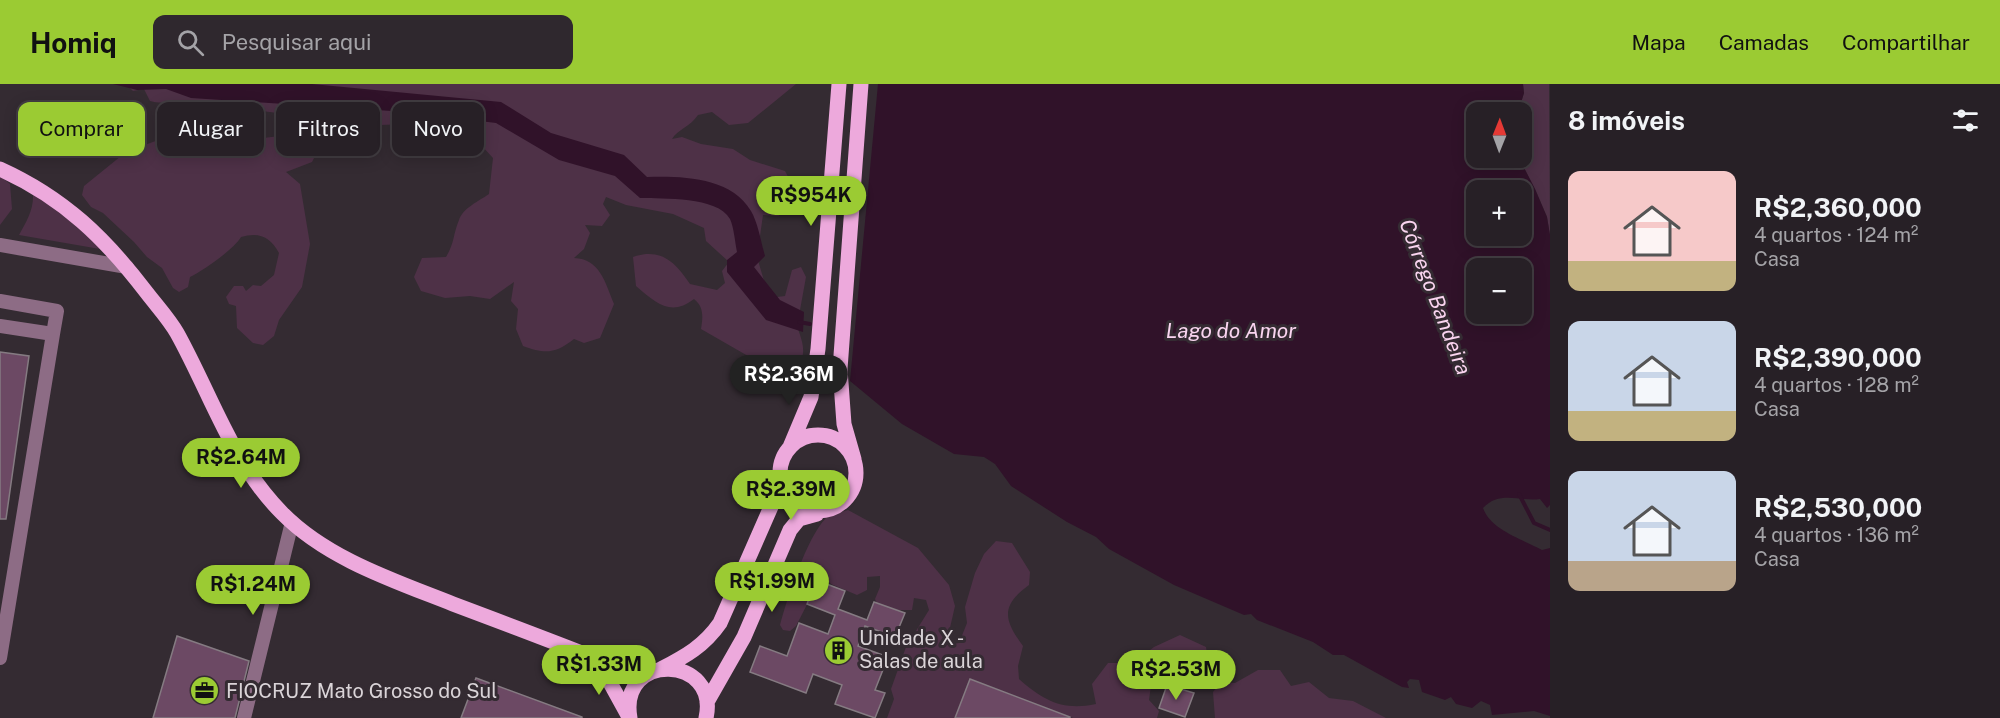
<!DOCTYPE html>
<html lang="pt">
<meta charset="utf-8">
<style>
:root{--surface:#272026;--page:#2f282e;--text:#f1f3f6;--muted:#a4a3a7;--line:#433e43;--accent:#9bcb33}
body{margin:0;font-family:"Public Sans",sans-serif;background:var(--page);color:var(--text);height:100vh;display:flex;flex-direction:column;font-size:22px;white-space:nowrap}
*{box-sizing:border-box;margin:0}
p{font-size:20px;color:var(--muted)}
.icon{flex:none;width:33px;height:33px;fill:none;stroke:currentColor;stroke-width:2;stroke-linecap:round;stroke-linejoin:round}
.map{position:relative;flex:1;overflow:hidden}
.panel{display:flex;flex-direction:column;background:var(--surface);width:450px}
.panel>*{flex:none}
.guide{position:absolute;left:18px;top:18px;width:570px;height:54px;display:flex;gap:12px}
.needle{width:39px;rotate:1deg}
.fabs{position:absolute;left:1466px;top:18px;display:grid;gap:12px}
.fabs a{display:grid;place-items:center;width:66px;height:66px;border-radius:12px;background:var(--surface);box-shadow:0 3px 15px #0003,0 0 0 2px var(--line);font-size:30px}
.price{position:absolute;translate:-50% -51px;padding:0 14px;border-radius:21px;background:var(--accent);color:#111;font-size:20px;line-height:39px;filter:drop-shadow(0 2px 3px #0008)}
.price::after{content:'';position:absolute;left:50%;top:36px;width:18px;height:14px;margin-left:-9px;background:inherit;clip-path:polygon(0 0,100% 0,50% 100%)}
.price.active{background:#222;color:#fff}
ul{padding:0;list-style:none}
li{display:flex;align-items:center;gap:18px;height:150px;padding:0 18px}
li span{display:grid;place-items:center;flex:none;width:168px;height:120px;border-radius:12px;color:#555}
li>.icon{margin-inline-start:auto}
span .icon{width:72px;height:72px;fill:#fffc;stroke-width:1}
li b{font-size:26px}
h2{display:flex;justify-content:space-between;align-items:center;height:72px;padding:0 18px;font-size:26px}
.chip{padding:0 21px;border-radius:12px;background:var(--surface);box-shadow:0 3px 15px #0003,0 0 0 2px var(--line);font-size:21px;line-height:54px}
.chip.active{background:var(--accent);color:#111}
header{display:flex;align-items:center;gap:36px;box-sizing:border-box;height:84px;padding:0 30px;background:var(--accent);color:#111}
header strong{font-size:28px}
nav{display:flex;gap:33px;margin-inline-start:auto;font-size:21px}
.search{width:420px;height:54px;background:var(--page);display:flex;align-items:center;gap:15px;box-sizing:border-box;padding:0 21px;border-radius:12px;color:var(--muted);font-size:22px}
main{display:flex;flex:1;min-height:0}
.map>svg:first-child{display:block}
.green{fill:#4e3147}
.water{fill:#301229;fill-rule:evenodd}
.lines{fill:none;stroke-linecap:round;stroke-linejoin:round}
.stream{stroke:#301229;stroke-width:4}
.building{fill:#6c4964;stroke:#857b82;stroke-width:1.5}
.minor{stroke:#8d6c85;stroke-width:14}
.major{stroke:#eda9dc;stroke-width:15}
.labels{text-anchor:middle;stroke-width:6;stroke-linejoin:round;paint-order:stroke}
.poi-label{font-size:20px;fill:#dad4d8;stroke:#342b32;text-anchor:start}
.water-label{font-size:21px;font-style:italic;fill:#fad5f0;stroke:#342b32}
</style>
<header>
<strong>Homiq</strong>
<div class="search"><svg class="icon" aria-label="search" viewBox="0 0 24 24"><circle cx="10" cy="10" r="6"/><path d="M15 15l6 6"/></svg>Pesquisar aqui</div>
<nav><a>Mapa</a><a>Camadas</a><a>Compartilhar</a></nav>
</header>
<main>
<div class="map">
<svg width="1550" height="634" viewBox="0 0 1550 634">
<rect width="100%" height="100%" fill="#342b32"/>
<path class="green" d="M 126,0 L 796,0 L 748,39 L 729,41 L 712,28 L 698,31 C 690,43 678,45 672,55 L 682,53 L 701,60 L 733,65 L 750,76 L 785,87 L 793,102 L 788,126 L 778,132 L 763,131 L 757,173 L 767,207 L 777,213 L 785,212 L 792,186 L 801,183 L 806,193 L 800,226 L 794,233 C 801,256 811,269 793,289 L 769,290 L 748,272 L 701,245 C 703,233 704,223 694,215 C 671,233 656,219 636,202 L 633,173 C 661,163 676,179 690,200 L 717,206 L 725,199 L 722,187 L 729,178 L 706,157 L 704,144 L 673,130 L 626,121 L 606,113 L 603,120 L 610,131 L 602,142 L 585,141 L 590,149 L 584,165 L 574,174 C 600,175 605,198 614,220 L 600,254 L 584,259 L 574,255 C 555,270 545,270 523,262 L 516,245 L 518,225 L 511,217 L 514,198 L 490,215 L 470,212 L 445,214 L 421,207 L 414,193 L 422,174 L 446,173 C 455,158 453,150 459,136 C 463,124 479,117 489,110 L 493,74 L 481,61 L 455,58 L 437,49 L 419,48 L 409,40 L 350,42 L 295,29 L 284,32 C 275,27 269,29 260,26 C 236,19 237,19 211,25 L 206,34 L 231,41 L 226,53 L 239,51 L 255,55 L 280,52 L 294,55 L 317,68 L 312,78 L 286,88 L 300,100 L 310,160 L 302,203 L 279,236 L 274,252 L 263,261 L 253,259 L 237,244 L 236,222 L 229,220 L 226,213 L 234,202 L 243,202 L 246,207 L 253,201 L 261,202 L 274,191 L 279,169 C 270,152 258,148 241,153 C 233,166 204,186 190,193 L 188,203 L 179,208 L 173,204 L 162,184 L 147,173 L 134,158 L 103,129 L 91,123 L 82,111 L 84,102 L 126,68 L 169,52 L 177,41 L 190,35 L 200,34 L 201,26 C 181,8 172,23 150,17 L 144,5 L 133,7 Z
M 1523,0 L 1549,0 L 1550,151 L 1547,133 L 1535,105 L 1519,74 L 1521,74 L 1521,28 L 1518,28 L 1524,9 Z
M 0,92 L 10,100 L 12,125 L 0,141 Z
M 33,109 L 77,138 L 100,165 L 19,151 C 26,138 34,126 33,109 Z
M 848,426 L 918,464 L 949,501 L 955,522 L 946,561 L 959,559 L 967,539 L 965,523 L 975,489 L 984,470 L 996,457 L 1012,459 L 1030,488 L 1029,501 C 1000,522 1004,536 1023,562 L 1018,582 L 1019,595 C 1044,617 1063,627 1096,620 L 1092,600 L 1108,579 L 1133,579 L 1154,563 L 1180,551 L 1206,563 L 1209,583 L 1191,594 L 1172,587 L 1152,594 L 1149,616 L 1159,627 L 1157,634 L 1073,634 L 970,595 L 955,634 L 887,634 L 894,615 L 891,605 L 906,563 L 929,526 L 926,516 L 914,514 L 912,526 L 898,526 L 877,520 L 875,515 L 880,503 L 880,492 L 867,493 L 867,506 L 857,511 L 831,500 L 824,493 L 819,497 L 796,542 L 790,547 L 783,546 L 780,541 C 787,515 807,453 826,434 C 831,430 842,428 848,426 Z
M 1258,586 L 1280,586 L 1291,602 L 1309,598 L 1329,614 L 1353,617 L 1386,634 L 1215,634 L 1213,608 L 1221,598 L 1235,599 Z"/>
<path class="water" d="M 113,0 L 312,0 L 501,18 L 551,49 L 624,71 L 647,93 C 682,92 731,93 751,127 C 758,139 761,158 765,172 L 754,183 L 780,216 L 804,228 L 803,248 L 766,236 L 727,188 L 727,176 L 737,168 C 735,158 734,144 730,135 C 717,112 663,115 640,114 L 615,92 L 559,76 L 496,39 L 407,28 L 191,14 L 166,5 L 137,6 Z
M 878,0 L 1523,0 L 1524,9 L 1518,28 L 1476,28 L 1476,74 L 1519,74 L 1535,105 L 1547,133 L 1550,151 L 1550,421 L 1547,424 L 1540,415 C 1520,418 1500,406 1483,424 C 1491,446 1522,455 1542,466 L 1550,464 L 1550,632 L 1534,627 L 1492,631 L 1490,621 L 1481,617 L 1472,624 L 1456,620 L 1451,613 L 1445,616 L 1422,608 L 1419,596 L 1410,595 L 1407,598 L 1409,604 L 1402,603 L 1344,571 L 1333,571 L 1313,558 L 1257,536 L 1251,530 L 1244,531 L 1174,501 L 1109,465 L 1096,453 L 1067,438 L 1011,402 L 995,380 L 984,373 L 954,370 L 902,340 L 850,297 ZM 1476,106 L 1521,106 L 1521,152 L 1476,152 ZM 1476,184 L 1521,184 L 1521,230 L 1476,230 Z"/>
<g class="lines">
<path class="stream" d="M 799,238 L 810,240
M 1519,410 L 1534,439 L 1550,446"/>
</g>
<path class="building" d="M 0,268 L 29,272 L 6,435 L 0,435 Z
M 816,496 L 845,507 L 838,525 L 867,536 L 874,518 L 905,529 L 895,553 L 865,542 L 858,562 L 888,573 L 875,606 L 885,609 L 875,634 L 835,620 L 842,601 L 813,590 L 806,609 L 750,588 L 760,562 L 787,572 L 799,539 L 828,550 L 835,531 L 807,520 Z
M 177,552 L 249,577 L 235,634 L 153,634 Z
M 476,594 L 582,633 L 582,634 L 461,634 Z
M 970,595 L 1070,633 L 1070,634 L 955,634 Z
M 1167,601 L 1194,609 L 1185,633 L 1159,624 Z"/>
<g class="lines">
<path class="minor" d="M 0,161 L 127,183
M 0,217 L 57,227 L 53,250
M 0,242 L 53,250 L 0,574
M 244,634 L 292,438"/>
<path class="major" d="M 0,85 C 64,114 105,154 147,209 C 157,222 169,235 177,249 C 211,310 232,379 282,429 C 327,475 395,497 453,520 C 501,538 549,556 597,575 L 626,585 L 650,589
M780 389a38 38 0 1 1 76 0a38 38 0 1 1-76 0Z
M 790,363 L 811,313 L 818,265 L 839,0
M 854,375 L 844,340 L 840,285 L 861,0
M 597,575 L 629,633
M 661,585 C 686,572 704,562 720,539 L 781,400
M 707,618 L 744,553 L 790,446 L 799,435 L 817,430
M 630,634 C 618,567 720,571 706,634"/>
</g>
<defs>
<symbol id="building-disc" viewBox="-11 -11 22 22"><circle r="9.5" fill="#9bcb33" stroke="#342b32"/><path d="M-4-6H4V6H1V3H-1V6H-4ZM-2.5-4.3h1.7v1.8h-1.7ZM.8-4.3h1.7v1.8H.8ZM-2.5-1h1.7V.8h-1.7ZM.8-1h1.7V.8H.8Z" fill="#111"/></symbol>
<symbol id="office-disc" viewBox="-11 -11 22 22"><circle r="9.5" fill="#9bcb33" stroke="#342b32"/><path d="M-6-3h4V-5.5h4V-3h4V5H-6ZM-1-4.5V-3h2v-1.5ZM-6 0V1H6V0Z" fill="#111"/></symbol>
</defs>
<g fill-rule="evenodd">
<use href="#building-disc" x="822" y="550" width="33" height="33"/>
<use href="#office-disc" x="188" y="590" width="33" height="33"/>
</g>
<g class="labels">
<g class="poi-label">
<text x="859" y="561">Unidade X -<tspan x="859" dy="23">Salas de aula</tspan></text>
<text x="226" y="614">FIOCRUZ Mato Grosso do Sul</text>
</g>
<g class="water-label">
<text transform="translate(1435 213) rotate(69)" y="7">Córrego Bandeira</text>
<text x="1231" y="254">Lago do Amor</text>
</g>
</g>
</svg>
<div class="fabs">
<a><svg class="needle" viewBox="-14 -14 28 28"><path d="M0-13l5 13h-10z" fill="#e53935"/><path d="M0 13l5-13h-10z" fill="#a4a3a7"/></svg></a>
<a>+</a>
<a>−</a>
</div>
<b class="price" style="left:811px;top:143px">R$954K</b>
<b class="price active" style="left:789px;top:322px">R$2.36M</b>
<b class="price" style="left:241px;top:405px">R$2.64M</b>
<b class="price" style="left:791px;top:437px">R$2.39M</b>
<b class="price" style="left:772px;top:529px">R$1.99M</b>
<b class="price" style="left:253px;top:532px">R$1.24M</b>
<b class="price" style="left:599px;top:612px">R$1.33M</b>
<b class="price" style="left:1176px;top:617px">R$2.53M</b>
<div class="guide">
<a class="chip active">Comprar</a>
<a class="chip">Alugar</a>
<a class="chip">Filtros</a>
<a class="chip">Novo</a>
</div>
</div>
<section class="panel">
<h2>8 imóveis<svg class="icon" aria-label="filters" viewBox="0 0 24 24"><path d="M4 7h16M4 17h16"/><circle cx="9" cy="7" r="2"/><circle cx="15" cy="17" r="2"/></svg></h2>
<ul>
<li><span style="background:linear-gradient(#f6c9c9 75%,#c2b280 0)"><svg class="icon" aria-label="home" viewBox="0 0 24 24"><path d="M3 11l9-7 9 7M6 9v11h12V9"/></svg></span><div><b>R$2,360,000</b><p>4 quartos · 124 m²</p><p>Casa</p></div></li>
<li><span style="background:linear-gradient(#c9d6e8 75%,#c2b280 0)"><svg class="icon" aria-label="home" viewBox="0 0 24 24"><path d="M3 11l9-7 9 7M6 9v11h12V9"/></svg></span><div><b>R$2,390,000</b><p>4 quartos · 128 m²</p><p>Casa</p></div></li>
<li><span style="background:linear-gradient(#c9d6e8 75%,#b9a48a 0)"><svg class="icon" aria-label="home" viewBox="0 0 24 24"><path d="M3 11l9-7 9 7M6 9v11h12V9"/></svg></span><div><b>R$2,530,000</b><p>4 quartos · 136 m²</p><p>Casa</p></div></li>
</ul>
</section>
</main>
